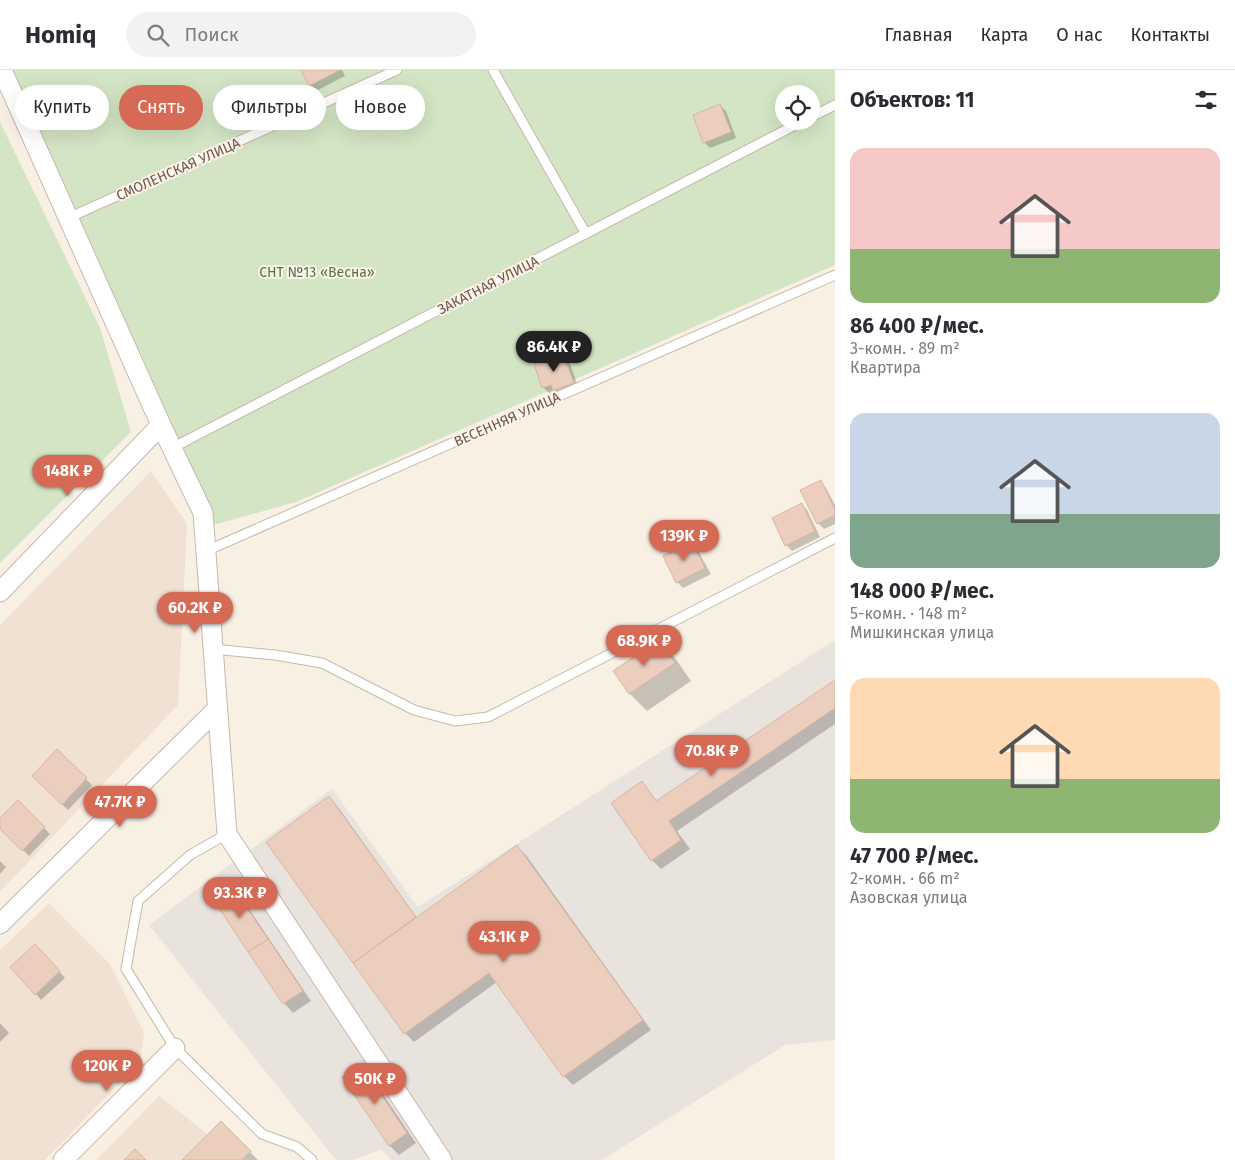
<!DOCTYPE html>
<html lang="ru">
<meta charset="utf-8">
<style>
:root{--surface:#fff;--page:#f2f2f3;--text:#2b2b33;--muted:#7c7c81;--line:#e1e1e2;--accent:#d76a55}
body{margin:0;font-family:"Fira Sans",sans-serif;background:var(--page);color:var(--text);height:100vh;display:flex;flex-direction:column;font-size:19px;white-space:nowrap}
*{box-sizing:border-box;margin:0}
p{font-size:16px;color:var(--muted)}
.icon{flex:none;width:28px;height:28px;fill:none;stroke:currentColor;stroke-width:2;stroke-linecap:round;stroke-linejoin:round}
.map{position:relative;flex:1;overflow:hidden}
.details{display:flex;flex-direction:column;background:var(--surface);width:400px}
.details>*{flex:none}
.hud{position:absolute;left:15px;top:15px;width:475px;height:45px;display:flex;gap:10px}
.buttons{position:absolute;left:775px;top:15px;display:grid;gap:10px}
.buttons a{display:grid;place-items:center;width:45px;height:45px;border-radius:50%;background:var(--surface);box-shadow:0 5px 20px #0002;font-size:25px}
.price{position:absolute;translate:-50% -42px;padding:0 11px;border-radius:18px;background:var(--accent);color:#fff;font-size:16px;line-height:32px;filter:drop-shadow(0 1px 2px #0008)}
.price::after{content:'';position:absolute;left:50%;top:30px;width:15px;height:11px;margin-left:-8px;background:inherit;clip-path:polygon(0 0,100% 0,50% 100%)}
.price.on{background:#222;color:#fff}
ul{padding:0;list-style:none}
li{display:grid;align-content:center;gap:10px;height:265px;padding:0 15px}
li span{display:grid;place-items:center;height:155px;border-radius:15px;color:#555}
li>.icon{margin-inline-start:auto}
span .icon{width:90px;height:90px;fill:#fffc;stroke-width:1}
li b{font-size:21px}
h2{display:flex;justify-content:space-between;align-items:center;height:60px;padding:0 15px;font-size:21px}
.pill{padding:0 18px;border-radius:22px;background:var(--surface);box-shadow:0 5px 20px #0002;font-size:18px;line-height:45px}
.pill.on{background:var(--accent);color:#fff}
header{display:flex;align-items:center;gap:30px;box-sizing:border-box;height:70px;padding:0 25px;background:var(--surface);border-bottom:1px solid var(--line)}
header strong{font-size:24px}
nav{display:flex;gap:28px;margin-inline-start:auto;font-size:18px}
.search{width:350px;height:45px;background:var(--page);display:flex;align-items:center;gap:12px;box-sizing:border-box;padding:0 18px;border-radius:28px;color:var(--muted);font-size:19px}
main{display:flex;flex:1;min-height:0}
.map>svg:first-child{display:block}
.residential{fill:#f0e1d3}
.industrial{fill:#e9e3de}
.green{fill:#d3e5c4;fill-rule:evenodd}
.shadow{fill:#0003}
.building{fill:#eccebe;stroke:#ddb4a0}
.lines{fill:none;stroke-linecap:round;stroke-linejoin:round}
.service-casing{stroke:#c9b7ab;stroke-width:11}
.minor-casing{stroke:#c9b7ab;stroke-width:21}
.service{stroke:#fff;stroke-width:9}
.minor{stroke:#fff;stroke-width:19}
.labels{text-anchor:middle;stroke-width:4;stroke-linejoin:round;paint-order:stroke}
.street-label{font-size:14px;fill:#6f564c;stroke:#fdf4e9}
.park-label{font-size:14px;fill:#567445;stroke:#fdf4e9}
</style>
<header>
<strong>Homiq</strong>
<div class="search"><svg class="icon" aria-label="search" viewBox="0 0 24 24"><circle cx="10" cy="10" r="6"/><path d="M15 15l6 6"/></svg>Поиск</div>
<nav><a>Главная</a><a>Карта</a><a>О нас</a><a>Контакты</a></nav>
</header>
<main>
<div class="map">
<svg width="835" height="1090" viewBox="0 0 835 1090">
<rect width="100%" height="100%" fill="#f9f0e4"/>
<path class="residential" d="M 151,401 L 187,454 L 178,635 L 0,822 L 0,555 Z
M 49,833 L 110,894 L 144,963 L 140,992 L 45,1090 L 0,1090 L 0,880 Z
M 159,1026 L 240,1090 L 96,1090 Z"/>
<path class="industrial" d="M 835,570 L 835,970 L 785,975 L 602,1090 L 390,1090 L 382,1079 L 353,1090 L 336,1090 L 149,855 L 332,719 L 418,837 Z"/>
<path class="green" d="M 9,0 L 835,0 L 835,195 L 296,432 L 206,457 ZM 784,24 L 811,24 L 811,51 L 784,51 Z
M 0,52 L 100,258 L 131,362 L 0,493 Z"/>
<path class="shadow" d="M 303,0 L 342,0 L 345,6 L 316,21 L 310,15 Z
M 720,35 L 726,41 L 736,68 L 710,78 L 704,72 Z
M 563,285 L 569,291 L 579,319 L 560,326 L 556,321 L 549,323 L 543,317 Z
M 820,412 L 826,418 L 835,435 L 835,454 L 824,459 L 818,453 Z
M 801,434 L 807,440 L 820,467 L 792,481 L 786,475 Z
M 691,473 L 697,479 L 711,504 L 683,518 L 677,512 Z
M 658,571 L 675,588 L 691,611 L 647,641 L 630,624 L 615,601 Z
M 835,611 L 835,654 L 677,761 L 690,779 L 661,799 L 652,790 L 642,713 L 657,731 Z
M 57,681 L 92,715 L 68,740 L 33,706 Z
M 329,728 L 338,737 L 417,848 L 517,776 L 526,785 L 651,960 L 573,1015 L 564,1006 L 497,912 L 414,972 L 405,963 L 268,772 Z
M 18,732 L 50,764 L 29,786 L 0,757 L 0,750 Z
M 0,791 L 6,797 L 0,804 Z
M 232,818 L 241,827 L 311,931 L 293,943 L 284,933 L 214,830 Z
M 41,882 L 65,908 L 41,930 L 36,924 Z
M 0,953 L 9,963 L 0,972 Z
M 361,996 L 370,1005 L 416,1073 L 399,1085 L 390,1076 Z
M 221,1053 L 258,1090 L 184,1090 Z"/>
<path class="building" d="M 301,0 L 340,0 L 309,16 Z
M 720,34 L 731,62 L 703,73 L 693,45 Z
M 563,284 L 574,313 L 553,320 L 551,315 L 542,318 L 534,294 Z
M 821,410 L 835,440 L 835,445 L 817,454 L 800,420 Z
M 802,433 L 815,461 L 785,476 L 772,448 Z
M 692,471 L 705,498 L 676,513 L 663,486 Z
M 659,570 L 675,593 L 629,624 L 613,601 Z
M 835,610 L 835,638 L 669,751 L 681,770 L 651,791 L 611,733 L 642,711 L 656,731 Z
M 57,679 L 87,708 L 62,735 L 32,706 Z
M 329,726 L 416,847 L 353,893 L 266,772 Z
M 18,730 L 45,757 L 22,781 L 0,759 L 0,748 Z
M 517,775 L 643,950 L 563,1007 L 489,903 L 404,964 L 353,893 Z
M 232,816 L 268,869 L 248,882 L 213,829 Z
M 268,869 L 303,921 L 283,934 L 248,882 Z
M 35,874 L 60,901 L 35,925 L 10,897 Z
M 361,995 L 407,1063 L 389,1076 L 342,1007 Z
M 221,1051 L 251,1081 L 242,1090 L 182,1090 Z
M 135,1079 L 146,1090 L 124,1090 Z"/>
<g class="lines">
<defs>
<path id="service" d="M 493,0 L 586,164
M 811,47 L 835,35
M 68,148 L 397,0
M 172,378 L 803,51
M 206,481 L 835,205
M 213,579 L 275,585 L 322,593 L 414,640 L 455,651 L 488,647 L 835,468
M 227,764 L 190,785 L 138,831 L 126,899 L 175,978 L 262,1064 L 297,1077 L 312,1090"/>
<path id="minor" d="M 2,0 L 161,355 L 203,443 L 227,764 L 442,1090
M 0,522 L 161,355
M 0,854 L 217,639
M 63,1090 L 175,978"/>
</defs>
<use href="#service" class="service-casing"/>
<use href="#minor" class="minor-casing"/>
<use href="#service" class="service"/>
<use href="#minor" class="minor"/>
</g>
<g class="labels">
<g class="street-label">
<text transform="translate(178 99) rotate(-24)" y="5">СМОЛЕНСКАЯ УЛИЦА</text>
<text transform="translate(488 215) rotate(-27)" y="5">ЗАКАТНАЯ УЛИЦА</text>
<text transform="translate(507 349) rotate(-24)" y="5">ВЕСЕННЯЯ УЛИЦА</text>
</g>
<g class="park-label">
<text x="317" y="207">СНТ №13 «Весна»</text>
</g>
</g>
</svg>
<div class="buttons">
<a><svg class="icon" aria-label="locate" viewBox="0 0 24 24"><circle cx="12" cy="12" r="6"/><path d="M12 2v4M12 18v4M2 12h4M18 12h4"/></svg></a>
</div>
<b class="price on" style="left:554px;top:303px">86.4K ₽</b>
<b class="price" style="left:68px;top:427px">148K ₽</b>
<b class="price" style="left:684px;top:492px">139K ₽</b>
<b class="price" style="left:195px;top:564px">60.2K ₽</b>
<b class="price" style="left:644px;top:597px">68.9K ₽</b>
<b class="price" style="left:712px;top:707px">70.8K ₽</b>
<b class="price" style="left:120px;top:758px">47.7K ₽</b>
<b class="price" style="left:240px;top:849px">93.3K ₽</b>
<b class="price" style="left:504px;top:893px">43.1K ₽</b>
<b class="price" style="left:107px;top:1022px">120K ₽</b>
<b class="price" style="left:375px;top:1035px">50K ₽</b>
<div class="hud">
<a class="pill">Купить</a>
<a class="pill on">Снять</a>
<a class="pill">Фильтры</a>
<a class="pill">Новое</a>
</div>
</div>
<section class="details">
<h2>Объектов: 11<svg class="icon" aria-label="filters" viewBox="0 0 24 24"><path d="M4 7h16M4 17h16"/><circle cx="9" cy="7" r="2"/><circle cx="15" cy="17" r="2"/></svg></h2>
<ul>
<li><span style="background:linear-gradient(#f6c9c9 65%,#8fb573 0)"><svg class="icon" aria-label="home" viewBox="0 0 24 24"><path d="M3 11l9-7 9 7M6 9v11h12V9"/></svg></span><div><b>86 400 ₽/мес.</b><p>3-комн. · 89 m²</p><p>Квартира</p></div></li>
<li><span style="background:linear-gradient(#c9d6e8 65%,#7fa58c 0)"><svg class="icon" aria-label="home" viewBox="0 0 24 24"><path d="M3 11l9-7 9 7M6 9v11h12V9"/></svg></span><div><b>148 000 ₽/мес.</b><p>5-комн. · 148 m²</p><p>Мишкинская улица</p></div></li>
<li><span style="background:linear-gradient(#ffd9b3 65%,#8fb573 0)"><svg class="icon" aria-label="home" viewBox="0 0 24 24"><path d="M3 11l9-7 9 7M6 9v11h12V9"/></svg></span><div><b>47 700 ₽/мес.</b><p>2-комн. · 66 m²</p><p>Азовская улица</p></div></li>
</ul>
</section>
</main>
